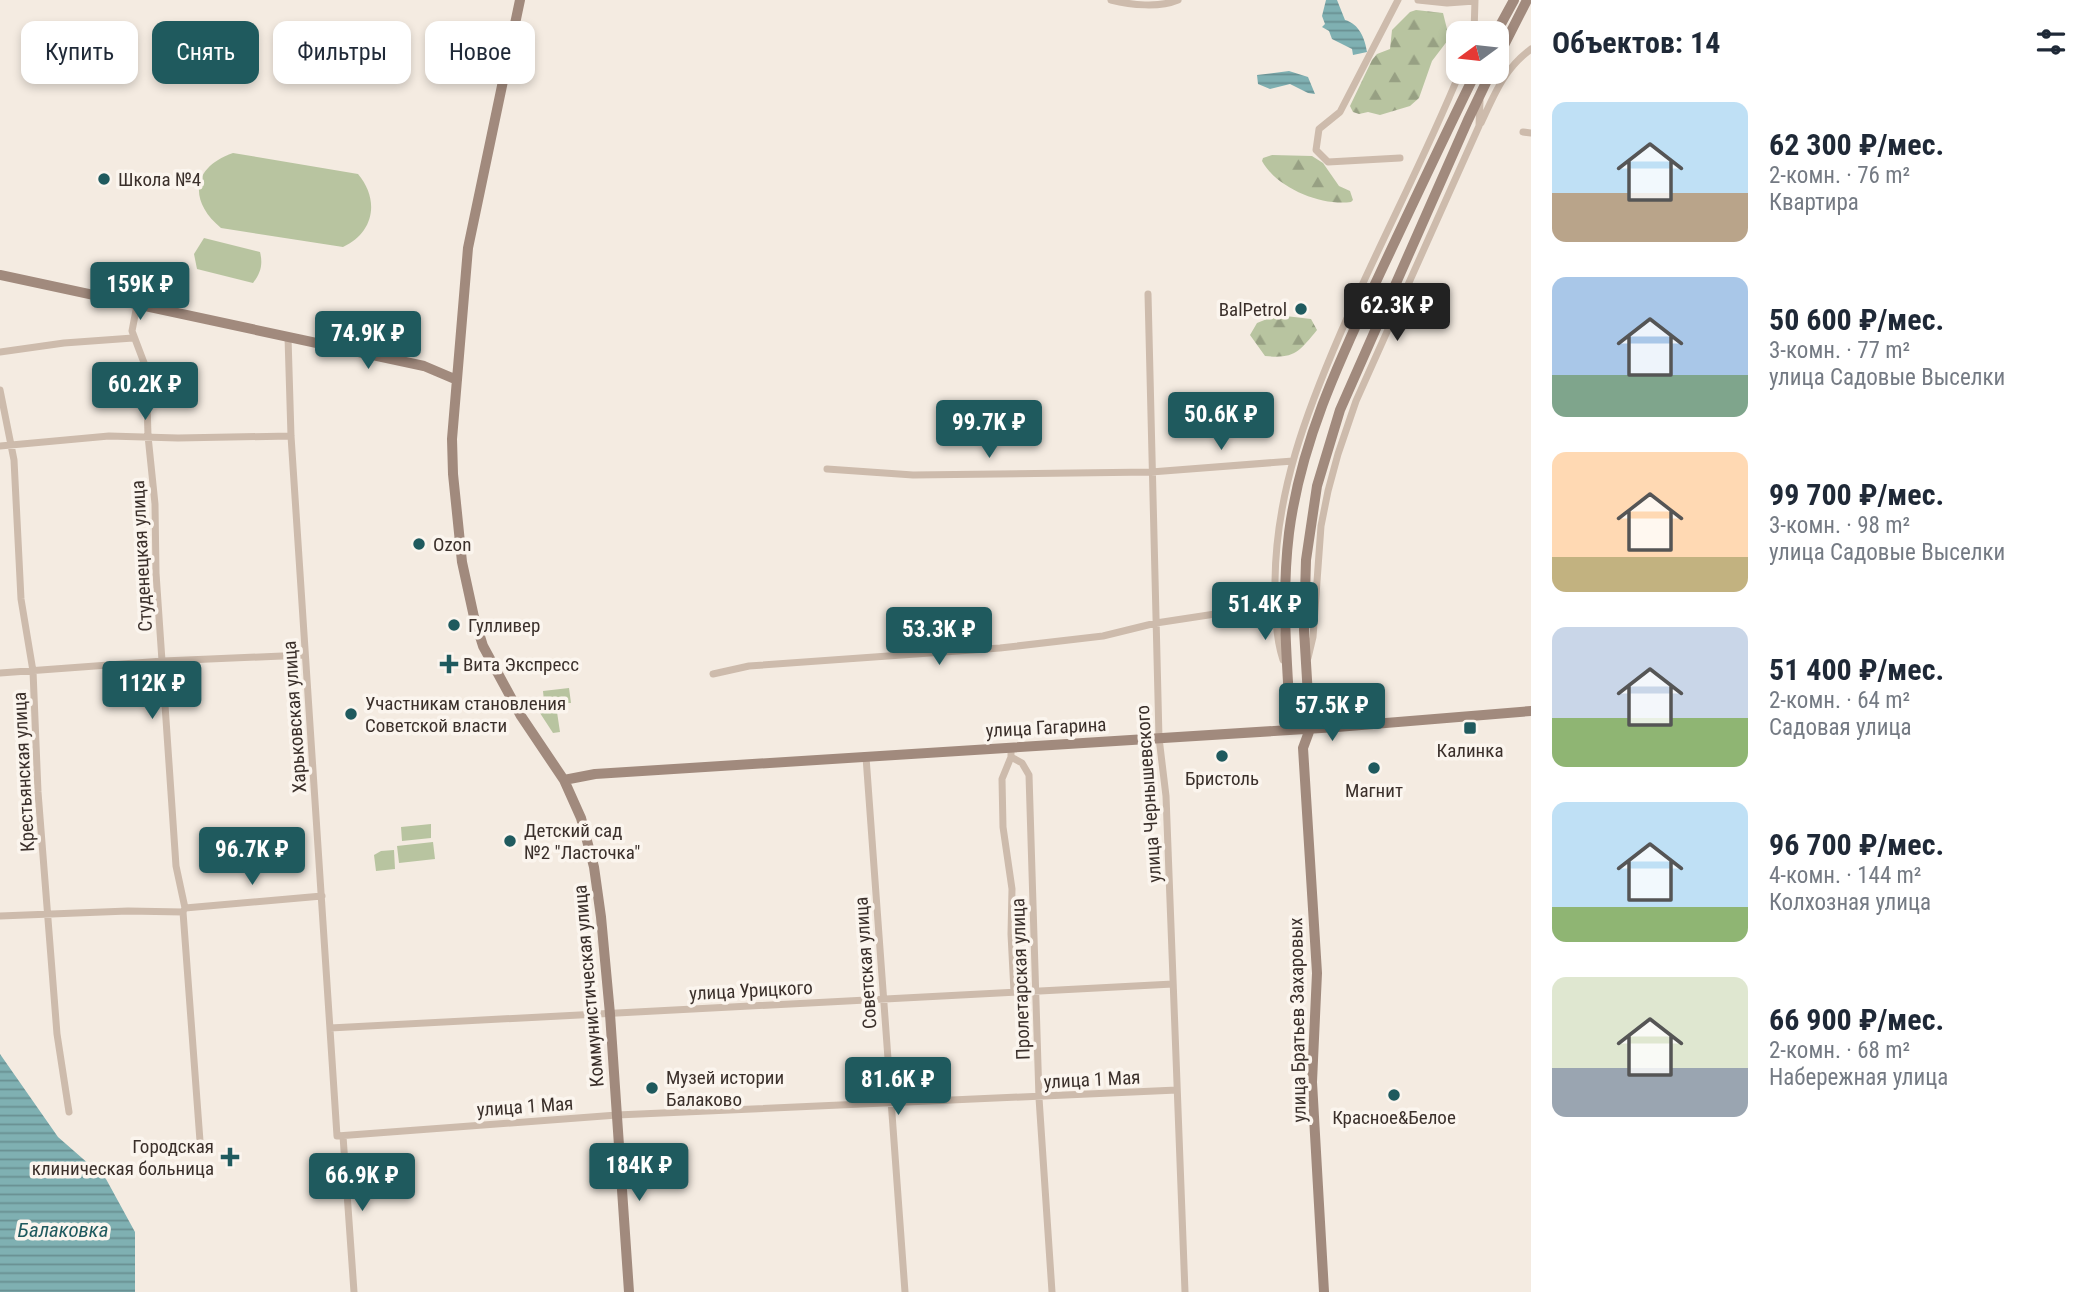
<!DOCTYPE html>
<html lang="ru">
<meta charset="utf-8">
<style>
:root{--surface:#fff;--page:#f2f2f3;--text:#1f2937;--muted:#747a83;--accent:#1f5a5e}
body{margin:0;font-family:"Roboto Condensed",sans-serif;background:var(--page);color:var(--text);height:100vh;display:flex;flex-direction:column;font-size:26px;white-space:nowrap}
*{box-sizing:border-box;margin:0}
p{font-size:23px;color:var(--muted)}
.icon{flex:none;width:38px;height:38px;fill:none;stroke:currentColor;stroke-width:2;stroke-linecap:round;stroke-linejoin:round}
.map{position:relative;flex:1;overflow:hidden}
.drawer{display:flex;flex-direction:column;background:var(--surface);width:560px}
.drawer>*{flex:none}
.top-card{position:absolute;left:21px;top:21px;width:665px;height:63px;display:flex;gap:14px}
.needle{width:46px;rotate:255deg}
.buttons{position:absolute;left:1446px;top:21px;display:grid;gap:14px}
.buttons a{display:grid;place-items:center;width:63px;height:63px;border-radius:14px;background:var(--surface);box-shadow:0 4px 10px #0003;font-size:35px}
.price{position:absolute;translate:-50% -60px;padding:0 16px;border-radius:7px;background:var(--accent);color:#fff;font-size:23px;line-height:46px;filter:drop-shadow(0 2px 4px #0008)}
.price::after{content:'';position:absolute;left:50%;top:42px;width:21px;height:16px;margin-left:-10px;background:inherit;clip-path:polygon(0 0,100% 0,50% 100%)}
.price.selected{background:#222;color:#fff}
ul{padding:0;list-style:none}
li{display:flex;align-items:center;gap:21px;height:175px;padding:0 21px}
li span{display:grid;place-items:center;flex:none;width:196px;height:140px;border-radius:14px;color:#555}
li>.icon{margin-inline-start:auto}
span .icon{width:84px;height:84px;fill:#fffc;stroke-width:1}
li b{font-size:30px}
h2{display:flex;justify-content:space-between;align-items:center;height:84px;padding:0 21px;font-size:30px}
.tag{padding:0 24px;border-radius:14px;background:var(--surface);box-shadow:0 4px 10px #0003;font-size:24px;line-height:63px}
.tag.selected{background:var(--accent);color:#fff}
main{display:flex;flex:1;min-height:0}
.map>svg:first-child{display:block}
.green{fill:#b8c4a0}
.forest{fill:url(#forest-firs)}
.water{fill:url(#water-rules)}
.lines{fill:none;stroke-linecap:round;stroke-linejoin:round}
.street{stroke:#cdbbac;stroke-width:7}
.secondary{stroke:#a18a7d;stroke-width:10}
.poi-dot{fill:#1f5a5e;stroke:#fbf5ee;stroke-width:2.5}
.labels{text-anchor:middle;stroke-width:7;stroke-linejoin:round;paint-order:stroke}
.poi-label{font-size:19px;fill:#3b302b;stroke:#fbf5ee;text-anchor:start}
.street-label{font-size:19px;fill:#3b302b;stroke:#fbf5ee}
.water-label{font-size:21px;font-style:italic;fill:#1f5a5e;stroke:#fbf5ee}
</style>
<main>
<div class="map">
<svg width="1531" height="1292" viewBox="0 0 1531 1292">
<defs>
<pattern id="forest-firs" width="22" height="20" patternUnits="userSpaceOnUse" patternTransform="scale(1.75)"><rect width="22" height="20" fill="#b8c4a0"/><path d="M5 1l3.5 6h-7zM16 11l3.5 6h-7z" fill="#97a083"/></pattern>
<pattern id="water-rules" width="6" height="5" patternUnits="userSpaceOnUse" patternTransform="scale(1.75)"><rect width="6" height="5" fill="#7fb0b2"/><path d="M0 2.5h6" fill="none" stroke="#699091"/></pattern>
</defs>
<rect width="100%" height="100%" fill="#f4ebe1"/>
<path class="green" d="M 233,153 L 358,174 C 380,200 374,233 343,247 L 221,228 C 188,201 192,167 233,153 Z
M 204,238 L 260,252 C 263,264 261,273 253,283 L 197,269 L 194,254 Z
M 569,688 L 571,703 L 565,703 L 557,699 L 552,705 L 537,706 L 536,703 L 544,701 L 543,691 Z
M 552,708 L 557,712 L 560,732 L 553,733 L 538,710 Z
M 431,824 L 431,838 L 402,841 L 401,827 Z
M 433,842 L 435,859 L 399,863 L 397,846 Z
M 394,850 L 395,869 L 376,871 L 374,855 L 381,851 Z"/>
<path class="forest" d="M 1416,10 L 1443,13 L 1448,33 L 1448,40 L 1432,61 L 1419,98 L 1410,106 L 1380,115 L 1368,112 L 1359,114 L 1353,112 L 1350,106 L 1372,60 L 1377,54 L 1390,49 L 1392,30 L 1410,12 Z
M 1272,155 L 1312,156 L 1323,163 L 1339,186 L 1350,191 L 1353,200 L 1351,202 C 1321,206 1277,188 1262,161 L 1263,158 Z
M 1277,315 L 1311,319 L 1317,330 C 1299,352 1294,359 1265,356 L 1250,335 L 1257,323 Z"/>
<path class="water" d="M 1326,0 L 1337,0 L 1345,20 C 1359,24 1365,38 1367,52 L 1353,55 L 1352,49 L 1332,39 L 1329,31 L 1322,27 L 1325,24 L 1322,16 Z
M 1289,71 L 1308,77 L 1315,94 L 1308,93 L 1290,84 L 1270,89 L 1258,84 L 1257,75 Z
M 0,1054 L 58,1137 L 106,1179 L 135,1232 L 135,1292 L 0,1292 Z"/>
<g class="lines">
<path class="street" d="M 1111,0 C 1131,5 1159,8 1178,0
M 1398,0 L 1340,112 L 1319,129 L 1316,150 L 1328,162 L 1400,158
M 1418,0 L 1447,3 L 1475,1
M 1474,33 L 1475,0
M 1481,123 C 1495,93 1504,69 1531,49
M 1523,132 L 1531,133
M 1148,294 L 1159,738 L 1166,796 L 1185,1292
M 137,305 L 132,331 L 146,368 L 148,436 L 155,504 L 156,573 L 176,866 L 185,908 L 183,912 L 200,1141
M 288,337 L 291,436 L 337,1136 L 617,1115 L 1177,1090
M 0,352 L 64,343 L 133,338
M 0,390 L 14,460 L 21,599 L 33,671 L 38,792 L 57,1034 L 69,1112
M 0,446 L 109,436 L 178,438 L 291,436
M 827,469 L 913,475 L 1151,472 L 1293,461
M 1308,658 L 1313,637 L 1321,526 L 1328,491 L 1338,454 L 1356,401 L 1479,126 L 1480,101
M 1283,660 C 1275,635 1275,607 1275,581 C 1276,492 1306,413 1341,332 C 1379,244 1424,160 1460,72
M 0,673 L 163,661 L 305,655
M 713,674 L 749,666 L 1000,648 L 1103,636 L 1156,623 L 1248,609 L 1275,608
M 1011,747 L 1011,757 L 1022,763 L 1029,775 L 1039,1098 L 1052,1292
M 866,757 L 905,1292
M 1011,757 L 1002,779 L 1003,827 L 1012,889 L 1011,934 L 1014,992
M 185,908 L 322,896
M 0,916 L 128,911 L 183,912
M 330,1028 L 1173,984
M 343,1136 L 354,1292"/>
<path class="secondary" d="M 520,0 L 468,248 L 452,439 L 453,474 L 462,562 L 474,617 L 483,646 L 521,716 L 564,780 L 581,818 L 594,867 L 601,917 L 610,1014 L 629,1292
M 1496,33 L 1514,0
M 1496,61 L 1527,0
M 0,275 L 424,366 L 457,380
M 1291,730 C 1287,664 1281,599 1289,533 C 1301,439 1343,353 1382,269 C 1413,203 1444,137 1476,72
M 564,780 L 595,774 L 1337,727 L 1531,711
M 1324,1292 L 1312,1082 L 1317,973 L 1303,748 L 1310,729 L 1304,630 L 1306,560 L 1317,486 L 1340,410 L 1468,120 L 1491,72"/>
</g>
<g class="poi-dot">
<circle cx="104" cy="179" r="7"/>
<circle cx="1301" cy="309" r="7"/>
<circle cx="419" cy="544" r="7"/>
<circle cx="454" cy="625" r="7"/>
<path d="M445.5 653.5h7v7h7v7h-7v7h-7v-7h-7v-7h7z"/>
<circle cx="351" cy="714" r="7"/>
<rect x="1463" y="721" width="14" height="14" rx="3.5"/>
<circle cx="1222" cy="756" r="7"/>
<circle cx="1374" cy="768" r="7"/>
<circle cx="510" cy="841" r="7"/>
<circle cx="652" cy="1088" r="7"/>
<circle cx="1394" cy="1095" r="7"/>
<path d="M226.5 1146.5h7v7h7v7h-7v7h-7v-7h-7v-7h7z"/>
</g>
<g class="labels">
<g class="poi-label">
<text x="118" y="186">Школа №4</text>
<text x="1287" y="316" text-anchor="end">BalPetrol</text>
<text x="433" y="551">Ozon</text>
<text x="468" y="632">Гулливер</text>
<text x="463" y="671">Вита Экспресс</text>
<text x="365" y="710">Участникам становления<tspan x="365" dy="22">Советской власти</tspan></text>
<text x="1470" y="757" text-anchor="middle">Калинка</text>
<text x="1222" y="785" text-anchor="middle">Бристоль</text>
<text x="1374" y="797" text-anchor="middle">Магнит</text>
<text x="524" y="837">Детский сад<tspan x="524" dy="22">№2 "Ласточка"</tspan></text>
<text x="666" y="1084">Музей истории<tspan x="666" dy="22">Балаково</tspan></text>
<text x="1394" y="1124" text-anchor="middle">Красное&amp;Белое</text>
<text x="214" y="1153" text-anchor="end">Городская<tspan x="214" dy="22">клиническая больница</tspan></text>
</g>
<g class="street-label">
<text transform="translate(141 556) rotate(-93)" y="7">Студенецкая улица</text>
<text transform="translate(294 717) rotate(-94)" y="7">Харьковская улица</text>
<text transform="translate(1046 727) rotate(-3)" y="7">улица Гагарина</text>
<text transform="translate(23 772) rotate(-93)" y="7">Крестьянская улица</text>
<text transform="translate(1148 794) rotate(-94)" y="7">улица Чернышевского</text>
<text transform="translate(865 963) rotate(-94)" y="7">Советская улица</text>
<text transform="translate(1020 979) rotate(-92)" y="7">Пролетарская улица</text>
<text transform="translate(588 986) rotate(-95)" y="7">Коммунистическая улица</text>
<text transform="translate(751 990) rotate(-3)" y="7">улица Урицкого</text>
<text transform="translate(1297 1020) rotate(-91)" y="7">улица Братьев Захаровых</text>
<text transform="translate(1092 1079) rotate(-3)" y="7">улица 1 Мая</text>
<text transform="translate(525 1106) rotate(-4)" y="7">улица 1 Мая</text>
</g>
<g class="water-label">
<text x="63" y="1237">Балаковка</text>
</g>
</g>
</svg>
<div class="buttons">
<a><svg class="needle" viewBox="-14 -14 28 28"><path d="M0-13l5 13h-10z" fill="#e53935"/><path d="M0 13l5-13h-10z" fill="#747a83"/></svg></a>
</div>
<b class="price" style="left:140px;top:322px">159K ₽</b>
<b class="price selected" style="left:1397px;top:343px">62.3K ₽</b>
<b class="price" style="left:368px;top:371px">74.9K ₽</b>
<b class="price" style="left:145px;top:422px">60.2K ₽</b>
<b class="price" style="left:1221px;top:452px">50.6K ₽</b>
<b class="price" style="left:989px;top:460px">99.7K ₽</b>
<b class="price" style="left:1265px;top:642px">51.4K ₽</b>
<b class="price" style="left:939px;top:667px">53.3K ₽</b>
<b class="price" style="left:152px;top:721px">112K ₽</b>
<b class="price" style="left:1332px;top:743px">57.5K ₽</b>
<b class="price" style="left:252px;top:887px">96.7K ₽</b>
<b class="price" style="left:898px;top:1117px">81.6K ₽</b>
<b class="price" style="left:639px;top:1203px">184K ₽</b>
<b class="price" style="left:362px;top:1213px">66.9K ₽</b>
<div class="top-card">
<a class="tag">Купить</a>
<a class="tag selected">Снять</a>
<a class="tag">Фильтры</a>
<a class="tag">Новое</a>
</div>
</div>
<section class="drawer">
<h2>Объектов: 14<svg class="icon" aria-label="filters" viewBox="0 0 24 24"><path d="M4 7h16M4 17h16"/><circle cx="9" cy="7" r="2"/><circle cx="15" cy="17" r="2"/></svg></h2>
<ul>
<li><span style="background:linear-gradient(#bfe0f5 65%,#b9a48a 0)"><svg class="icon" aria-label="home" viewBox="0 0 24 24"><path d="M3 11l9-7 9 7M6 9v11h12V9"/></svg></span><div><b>62 300 ₽/мес.</b><p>2-комн. · 76 m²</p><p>Квартира</p></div></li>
<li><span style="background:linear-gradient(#a9c7e8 70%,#7fa58c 0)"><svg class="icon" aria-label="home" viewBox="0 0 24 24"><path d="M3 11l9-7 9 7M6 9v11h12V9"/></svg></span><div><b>50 600 ₽/мес.</b><p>3-комн. · 77 m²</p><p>улица Садовые Выселки</p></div></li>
<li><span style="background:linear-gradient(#ffd9b3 75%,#c2b280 0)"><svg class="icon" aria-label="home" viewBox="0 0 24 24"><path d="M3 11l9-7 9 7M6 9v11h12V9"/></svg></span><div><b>99 700 ₽/мес.</b><p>3-комн. · 98 m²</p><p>улица Садовые Выселки</p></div></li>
<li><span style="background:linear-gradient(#c9d6e8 65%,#8fb573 0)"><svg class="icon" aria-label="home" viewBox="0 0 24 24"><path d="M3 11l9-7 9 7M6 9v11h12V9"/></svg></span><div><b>51 400 ₽/мес.</b><p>2-комн. · 64 m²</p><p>Садовая улица</p></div></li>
<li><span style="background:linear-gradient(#bfe0f5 75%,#8fb573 0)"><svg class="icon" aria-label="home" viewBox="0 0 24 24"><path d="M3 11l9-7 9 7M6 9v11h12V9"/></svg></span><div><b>96 700 ₽/мес.</b><p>4-комн. · 144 m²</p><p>Колхозная улица</p></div></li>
<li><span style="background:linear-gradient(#dfe7d0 65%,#9aa5b1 0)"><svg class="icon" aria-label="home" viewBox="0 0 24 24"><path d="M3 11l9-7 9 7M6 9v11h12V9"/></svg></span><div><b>66 900 ₽/мес.</b><p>2-комн. · 68 m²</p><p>Набережная улица</p></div></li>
</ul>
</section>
</main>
